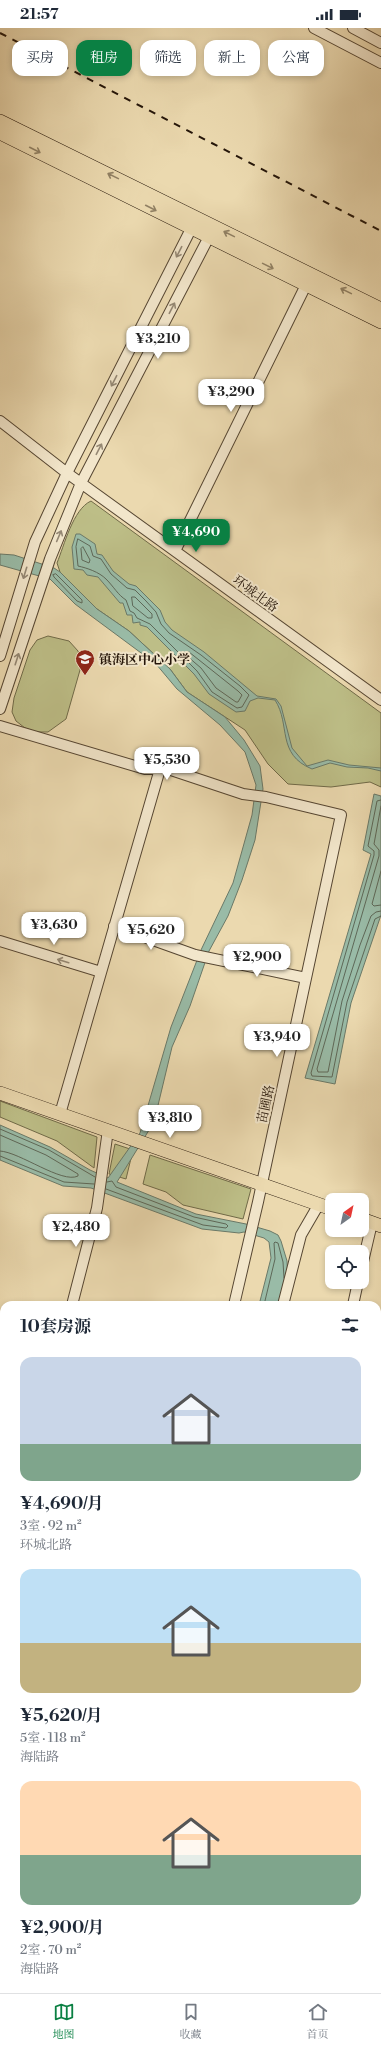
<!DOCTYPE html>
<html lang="zh">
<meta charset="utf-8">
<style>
:root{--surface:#fff;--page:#f2f2f3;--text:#1f2937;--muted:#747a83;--line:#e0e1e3;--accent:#0b8043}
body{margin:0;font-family:"Libre Bodoni","Noto Serif SC",serif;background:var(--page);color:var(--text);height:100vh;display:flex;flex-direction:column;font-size:15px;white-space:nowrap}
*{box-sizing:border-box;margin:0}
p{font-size:13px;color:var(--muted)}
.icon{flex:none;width:22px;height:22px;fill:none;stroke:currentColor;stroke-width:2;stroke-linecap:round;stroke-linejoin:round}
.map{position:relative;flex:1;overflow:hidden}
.details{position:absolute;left:0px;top:1273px;width:381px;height:692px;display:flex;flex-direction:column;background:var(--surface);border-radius:12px 12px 0 0;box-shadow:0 2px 6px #0003}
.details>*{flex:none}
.hud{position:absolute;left:12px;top:12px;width:357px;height:36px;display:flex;gap:8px}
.needle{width:26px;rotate:33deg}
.tools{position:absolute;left:325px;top:1165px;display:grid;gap:8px}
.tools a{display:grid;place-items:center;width:44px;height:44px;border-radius:8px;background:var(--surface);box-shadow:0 2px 6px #0003;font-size:20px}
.price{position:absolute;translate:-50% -34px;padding:0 9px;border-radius:8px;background:#fff;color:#222;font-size:13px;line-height:26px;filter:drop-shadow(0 1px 2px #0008)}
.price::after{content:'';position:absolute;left:50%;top:24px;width:12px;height:9px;margin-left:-6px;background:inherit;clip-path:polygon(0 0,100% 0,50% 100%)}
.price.selected{background:var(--accent);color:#fff}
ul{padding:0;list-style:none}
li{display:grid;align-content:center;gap:8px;height:212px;padding:0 20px}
li span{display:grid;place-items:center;height:124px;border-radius:12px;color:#555}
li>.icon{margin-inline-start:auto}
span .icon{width:72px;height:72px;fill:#fffc;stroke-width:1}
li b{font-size:17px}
h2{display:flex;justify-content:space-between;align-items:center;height:48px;padding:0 20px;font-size:17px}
.pill{padding:0 14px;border-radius:12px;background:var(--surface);box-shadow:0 2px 6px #0003;font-size:14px;line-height:36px}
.pill.selected{background:var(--accent);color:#fff}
.status{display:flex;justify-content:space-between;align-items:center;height:28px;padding:0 20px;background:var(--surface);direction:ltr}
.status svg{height:11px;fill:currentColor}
.tab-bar{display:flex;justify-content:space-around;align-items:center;height:56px;border-top:1px solid var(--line);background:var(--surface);font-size:11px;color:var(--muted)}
.tab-bar a{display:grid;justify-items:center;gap:2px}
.tab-bar .selected{color:var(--accent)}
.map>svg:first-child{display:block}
.green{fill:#bdbe87;stroke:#706a48}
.water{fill:#99bba7;stroke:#6a7968}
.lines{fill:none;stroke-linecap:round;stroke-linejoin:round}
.shore{stroke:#5e6858;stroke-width:1}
.minor-casing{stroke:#564632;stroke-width:12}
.major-casing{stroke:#241509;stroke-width:14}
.minor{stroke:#f2e6cb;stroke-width:10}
.major{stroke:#ebd9af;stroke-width:13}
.rail{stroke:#241509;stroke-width:2;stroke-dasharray:7 7;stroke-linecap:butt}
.oneway{stroke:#918164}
.oneway2{stroke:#958874}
.labels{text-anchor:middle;stroke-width:4;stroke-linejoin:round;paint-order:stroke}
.street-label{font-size:13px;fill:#241509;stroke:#f2e6cb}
.poi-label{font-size:13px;font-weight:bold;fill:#241509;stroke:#f2e6cb;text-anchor:start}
</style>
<div class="status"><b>21:57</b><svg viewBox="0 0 49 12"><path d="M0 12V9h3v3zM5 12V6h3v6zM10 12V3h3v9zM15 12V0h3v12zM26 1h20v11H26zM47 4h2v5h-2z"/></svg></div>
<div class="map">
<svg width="381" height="1965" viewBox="0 0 381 1965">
<rect width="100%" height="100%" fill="#ebd9af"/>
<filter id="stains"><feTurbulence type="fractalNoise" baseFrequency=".005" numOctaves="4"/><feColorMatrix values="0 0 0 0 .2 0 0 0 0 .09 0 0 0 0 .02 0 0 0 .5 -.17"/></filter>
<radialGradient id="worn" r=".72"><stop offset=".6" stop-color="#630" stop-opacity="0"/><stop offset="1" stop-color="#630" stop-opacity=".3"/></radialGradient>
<path class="green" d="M 91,473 L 381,685 L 381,759 L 370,754 L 331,759 L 288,756 L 268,736 L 245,702 L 187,664 L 170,641 L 129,603 L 97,581 L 60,544 L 57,535 C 64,518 73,481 91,473 Z
M 48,608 L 69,613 L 78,623 L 82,635 L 66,691 L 48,704 L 37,704 L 25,700 L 16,693 L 12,684 L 14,670 L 30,622 L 37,612 Z
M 0,1073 L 97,1109 L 94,1140 L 57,1113 L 0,1089 Z
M 115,1116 L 133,1122 L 126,1151 L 109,1146 Z
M 150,1127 L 251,1161 L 243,1191 L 183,1177 L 166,1164 L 143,1156 Z
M 0,1712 L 4,1716 L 4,1757 L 0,1763 Z"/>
<path class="water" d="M 76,506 L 80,506 L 95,516 L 97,526 L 102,527 L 113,543 L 129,556 L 136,558 L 160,582 L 165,594 L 172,602 L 204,624 L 257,668 L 276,671 L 281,678 L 292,720 L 307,738 L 328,732 L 349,737 L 381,740 L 381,743 L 368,740 L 347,739 L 330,735 L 312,741 C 276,726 291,697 275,672 L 258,670 L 250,673 L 245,683 L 236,684 L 209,666 L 194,646 L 147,599 L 140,597 L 140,594 L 133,595 L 132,587 L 127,587 L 123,575 L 120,575 L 98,549 L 87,547 L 83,542 L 74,541 L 72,519 Z
M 0,526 L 14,527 L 54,540 L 60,544 L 97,581 L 129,603 L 170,641 L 187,664 L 225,689 L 244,712 L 260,738 L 263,761 L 255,812 L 242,852 L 228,888 L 209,923 L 190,978 L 172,1019 L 154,1094 L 117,1154 L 196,1186 L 246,1196 L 270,1203 L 278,1207 L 281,1213 L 287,1233 L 288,1255 L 282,1277 L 259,1277 L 271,1230 L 269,1214 L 264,1210 L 244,1204 L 239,1205 L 202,1201 L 91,1160 L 63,1158 L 0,1132 L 0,1097 L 50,1119 L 90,1142 L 108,1150 L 140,1105 L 171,999 L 201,922 L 233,855 L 252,787 L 256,757 L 245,724 L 220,697 L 177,661 L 156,636 L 75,576 L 50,551 L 0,537 Z
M 374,766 L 381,768 L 381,887 L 351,975 L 335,1056 L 305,1050 L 371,826 L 363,822 Z"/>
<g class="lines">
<path class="shore" d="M 78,511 L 90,518 L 93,528 L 101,531 L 111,546 L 127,560 L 135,562 L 146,573 L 156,584 L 161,596 L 169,605 L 201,627 L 240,658 L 249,667 L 242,679 L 237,680 L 212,664 L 197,643 L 150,596 L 137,590 L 134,585 L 130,583 L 126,572 C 118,567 114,559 106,551 C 99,544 87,540 78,538 L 76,519 Z
M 83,519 L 90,532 L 89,535 L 82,532 L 81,521 Z
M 56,546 L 82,572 L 82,575 L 77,573 L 54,549 L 53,547 Z
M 132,569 L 135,569 L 152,586 L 152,590 L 148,590 L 133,578 Z
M 189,624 L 238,663 L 242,667 L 238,674 L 236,674 L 216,660 L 201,640 L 187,628 Z
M 381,772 L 377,773 L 368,818 L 374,823 L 374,827 L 311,1045 L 312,1048 L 332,1049 L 347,974 L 375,891 L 381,888
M 381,778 L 374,816 L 379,822 L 379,828 L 317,1041 L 318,1044 L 328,1044 L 342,973 L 360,917 L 371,888 L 376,884 L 381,883
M 381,843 L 372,876 L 374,878 L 381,877
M 0,1101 L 49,1122 L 95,1149
M 0,1107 L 46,1127 L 78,1146 L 78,1148 C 62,1156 20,1124 0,1123
M 0,1128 L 64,1154 L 94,1156
M 106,1161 L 203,1197 L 226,1200 L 228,1198 L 226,1196 L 194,1189 L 116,1159 L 112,1153 L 107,1154
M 264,1277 L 275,1231 L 274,1215 L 275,1214 L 278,1215 L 283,1234 L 284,1250"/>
<defs>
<path id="minor" d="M 314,0 L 381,35
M 353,0 L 381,15
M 0,393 L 67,445 L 381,672
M 175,523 L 306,257
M 0,628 L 35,514 L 67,445 L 194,195
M 0,681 L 50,531 L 81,455 L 212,203
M 0,698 L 145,741 L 168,741 L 243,766 L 266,769 L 341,787 L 258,1174 L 234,1277
M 114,898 L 195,927 L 306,950
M 0,913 L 101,944
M 60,1086 L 160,741
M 362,1238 L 372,1195
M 72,1277 L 97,1180 L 108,1102
M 283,1277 L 301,1207 L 319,1176
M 353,1277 L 358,1254
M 0,1297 L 4,1298
M 0,1470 L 4,1473
M 377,1536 L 381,1538
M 377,1601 L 381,1602
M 377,1755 L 381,1758
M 274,1961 L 279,1965
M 50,1965 L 51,1961
M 347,1965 L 349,1961"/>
<path id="major" d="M 0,93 L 381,281
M 0,105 L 381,294
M 0,1065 L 332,1181
M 362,1191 L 381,1198
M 0,1602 L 4,1606
M 377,1919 L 381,1924"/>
</defs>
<use href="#minor" class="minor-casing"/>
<use href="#major" class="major-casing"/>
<use href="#minor" class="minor"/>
<use href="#major" class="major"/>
<path class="rail" d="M 0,5 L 381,203"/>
</g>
<defs><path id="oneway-shaft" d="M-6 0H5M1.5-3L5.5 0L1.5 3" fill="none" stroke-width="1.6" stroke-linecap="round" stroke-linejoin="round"/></defs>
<g class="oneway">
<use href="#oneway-shaft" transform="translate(35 122) rotate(27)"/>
<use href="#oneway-shaft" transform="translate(113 148) rotate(-154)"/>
<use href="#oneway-shaft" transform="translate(151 180) rotate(27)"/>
<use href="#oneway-shaft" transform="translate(229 206) rotate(-154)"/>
<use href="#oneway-shaft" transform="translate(268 238) rotate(26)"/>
<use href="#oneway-shaft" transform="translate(346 263) rotate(-154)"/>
</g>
<g class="oneway2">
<use href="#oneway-shaft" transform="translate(179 224) rotate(117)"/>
<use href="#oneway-shaft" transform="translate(172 280) rotate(-63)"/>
<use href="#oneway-shaft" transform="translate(114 353) rotate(117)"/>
<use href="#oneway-shaft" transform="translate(99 421) rotate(-63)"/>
<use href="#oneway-shaft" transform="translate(59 508) rotate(-67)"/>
<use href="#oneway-shaft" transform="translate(25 545) rotate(107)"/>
<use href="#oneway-shaft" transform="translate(17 631) rotate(-72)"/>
<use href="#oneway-shaft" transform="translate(63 933) rotate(-163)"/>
</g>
<defs>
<symbol id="school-pin" viewBox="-11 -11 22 30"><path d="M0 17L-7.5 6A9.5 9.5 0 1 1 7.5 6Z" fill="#8f2418" stroke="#f2e6cb"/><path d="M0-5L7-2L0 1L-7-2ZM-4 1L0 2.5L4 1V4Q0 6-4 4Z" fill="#fff"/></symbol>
</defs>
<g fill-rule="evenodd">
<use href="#school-pin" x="74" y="620" width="22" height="30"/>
</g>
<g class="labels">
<g class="street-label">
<text transform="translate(256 565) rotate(36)" y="5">环城北路</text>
<text transform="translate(265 1076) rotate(-78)" y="5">苗圃路</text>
</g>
<g class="poi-label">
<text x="99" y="636">镇海区中心小学</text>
</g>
</g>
<rect width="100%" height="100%" filter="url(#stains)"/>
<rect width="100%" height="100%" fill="url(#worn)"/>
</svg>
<div class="tools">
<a><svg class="needle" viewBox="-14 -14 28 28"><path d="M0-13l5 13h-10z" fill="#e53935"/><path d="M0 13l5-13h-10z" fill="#747a83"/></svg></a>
<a><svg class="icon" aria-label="locate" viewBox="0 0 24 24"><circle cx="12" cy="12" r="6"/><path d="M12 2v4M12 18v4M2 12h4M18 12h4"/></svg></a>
</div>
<b class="price" style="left:158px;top:332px">¥3,210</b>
<b class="price" style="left:231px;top:385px">¥3,290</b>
<b class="price selected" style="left:196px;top:525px">¥4,690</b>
<b class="price" style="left:167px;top:753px">¥5,530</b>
<b class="price" style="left:54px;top:918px">¥3,630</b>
<b class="price" style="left:151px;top:923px">¥5,620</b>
<b class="price" style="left:257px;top:950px">¥2,900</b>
<b class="price" style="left:277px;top:1030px">¥3,940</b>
<b class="price" style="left:170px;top:1111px">¥3,810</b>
<b class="price" style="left:76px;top:1220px">¥2,480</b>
<div class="hud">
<a class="pill">买房</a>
<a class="pill selected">租房</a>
<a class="pill">筛选</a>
<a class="pill">新上</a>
<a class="pill">公寓</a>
</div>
<section class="details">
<h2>10套房源<svg class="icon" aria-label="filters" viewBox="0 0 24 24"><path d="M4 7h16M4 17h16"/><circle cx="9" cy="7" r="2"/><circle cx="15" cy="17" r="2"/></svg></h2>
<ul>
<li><span style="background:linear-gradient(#c9d6e8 70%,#7fa58c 0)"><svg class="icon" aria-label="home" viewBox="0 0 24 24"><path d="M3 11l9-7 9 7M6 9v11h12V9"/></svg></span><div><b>¥4,690/月</b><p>3室 · 92 m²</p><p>环城北路</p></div></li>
<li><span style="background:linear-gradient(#bfe0f5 60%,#c2b280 0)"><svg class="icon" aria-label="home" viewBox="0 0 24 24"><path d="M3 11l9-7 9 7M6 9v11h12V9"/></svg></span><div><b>¥5,620/月</b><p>5室 · 118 m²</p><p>海陆路</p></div></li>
<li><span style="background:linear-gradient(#ffd9b3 60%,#7fa58c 0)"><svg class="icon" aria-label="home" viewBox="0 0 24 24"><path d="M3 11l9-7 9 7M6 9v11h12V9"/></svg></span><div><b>¥2,900/月</b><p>2室 · 70 m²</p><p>海陆路</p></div></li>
</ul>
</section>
</div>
<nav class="tab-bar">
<a class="selected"><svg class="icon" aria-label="map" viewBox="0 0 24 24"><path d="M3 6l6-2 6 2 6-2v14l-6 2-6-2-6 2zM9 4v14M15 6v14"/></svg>地图</a>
<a><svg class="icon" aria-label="saved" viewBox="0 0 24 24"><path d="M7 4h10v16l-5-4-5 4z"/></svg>收藏</a>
<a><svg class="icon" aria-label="home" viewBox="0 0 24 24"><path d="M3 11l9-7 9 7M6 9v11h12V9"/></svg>首页</a>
</nav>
